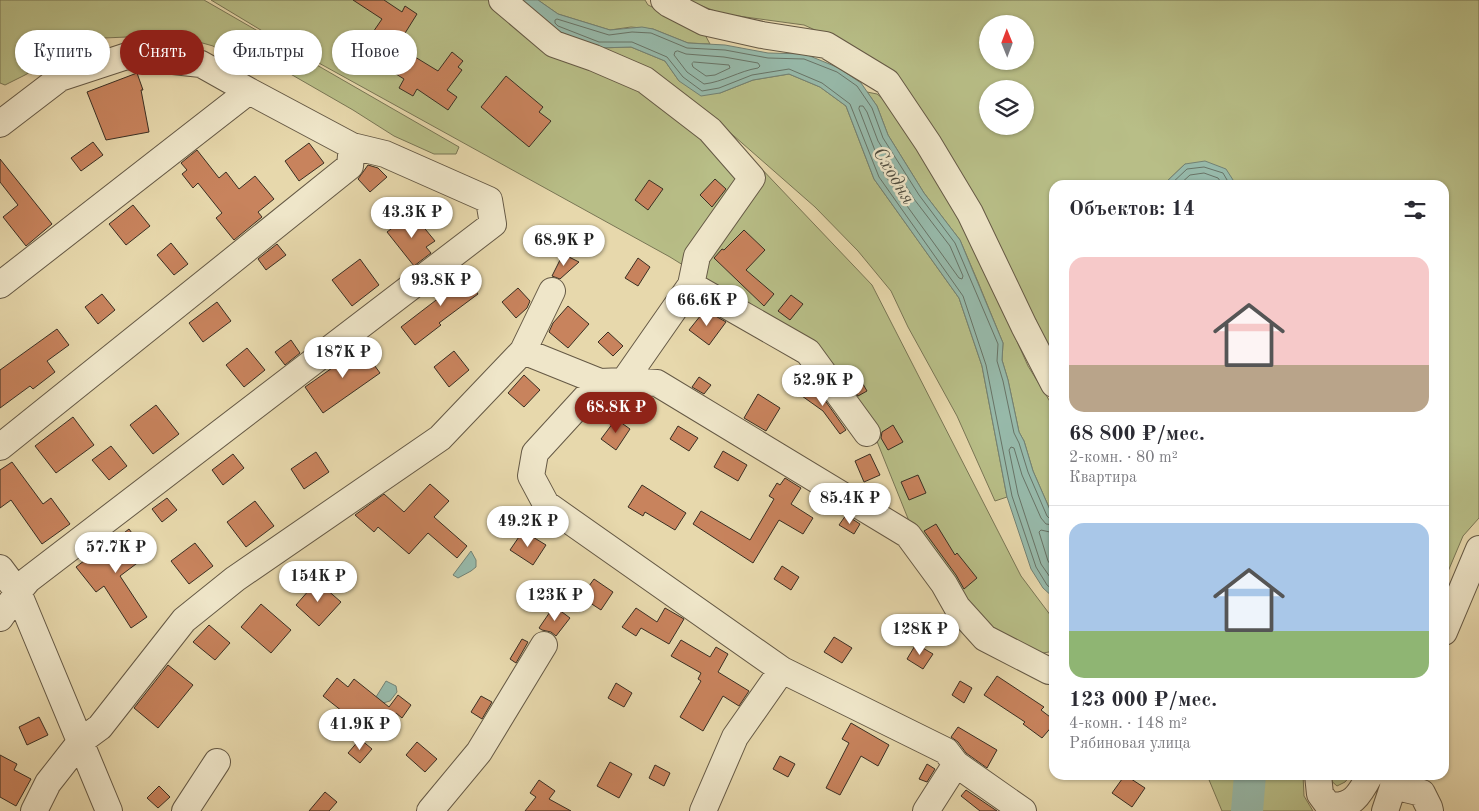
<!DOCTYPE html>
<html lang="ru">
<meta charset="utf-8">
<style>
:root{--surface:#fff;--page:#f7f7f7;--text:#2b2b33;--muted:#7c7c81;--line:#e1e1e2;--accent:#8f2418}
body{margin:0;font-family:"Old Standard TT",serif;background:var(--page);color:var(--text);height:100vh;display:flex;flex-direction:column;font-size:19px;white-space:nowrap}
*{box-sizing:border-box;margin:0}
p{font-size:16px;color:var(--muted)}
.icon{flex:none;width:28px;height:28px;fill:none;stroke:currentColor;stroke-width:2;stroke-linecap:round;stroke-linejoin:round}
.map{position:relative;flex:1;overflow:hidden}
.side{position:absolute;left:1049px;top:180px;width:400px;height:600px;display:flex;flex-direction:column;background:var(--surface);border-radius:15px;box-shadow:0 1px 4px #0004}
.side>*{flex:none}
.hud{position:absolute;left:15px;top:30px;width:475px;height:45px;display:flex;gap:10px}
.needle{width:32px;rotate:359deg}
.controls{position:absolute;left:979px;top:15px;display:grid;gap:10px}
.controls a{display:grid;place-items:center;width:55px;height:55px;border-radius:50%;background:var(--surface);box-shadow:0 1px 4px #0004;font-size:25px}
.price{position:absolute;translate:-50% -42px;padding:0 11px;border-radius:18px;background:#fff;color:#222;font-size:16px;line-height:32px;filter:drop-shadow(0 1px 2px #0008)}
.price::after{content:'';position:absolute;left:50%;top:30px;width:15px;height:11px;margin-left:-8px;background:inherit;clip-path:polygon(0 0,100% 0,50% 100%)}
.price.current{background:var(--accent);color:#fff}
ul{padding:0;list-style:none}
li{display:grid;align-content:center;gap:10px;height:265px;padding:0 20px}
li+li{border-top:1px solid var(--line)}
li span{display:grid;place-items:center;height:155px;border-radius:15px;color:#555}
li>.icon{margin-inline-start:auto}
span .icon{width:90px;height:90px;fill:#fffc;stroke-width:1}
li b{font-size:21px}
h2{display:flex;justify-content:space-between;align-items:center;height:60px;padding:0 20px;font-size:21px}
.pill{padding:0 18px;border-radius:22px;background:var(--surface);box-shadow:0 1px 4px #0004;font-size:18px;line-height:45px}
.pill.current{background:var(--accent);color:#fff}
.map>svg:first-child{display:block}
.green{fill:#b8be87;stroke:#797655;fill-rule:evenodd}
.water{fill:#97baab;stroke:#728275}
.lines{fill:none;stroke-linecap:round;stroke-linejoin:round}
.shore{stroke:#687467;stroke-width:1}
.river{stroke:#97baab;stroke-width:32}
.building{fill:#c8835d;stroke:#3a2f23}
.minor-casing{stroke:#655945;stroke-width:28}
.minor{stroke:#efe6c9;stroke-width:26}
.labels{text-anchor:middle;stroke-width:5;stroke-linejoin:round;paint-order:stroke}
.water-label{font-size:19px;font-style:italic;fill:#4d4b3e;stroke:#efe6c9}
</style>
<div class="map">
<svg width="1479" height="811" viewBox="0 0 1479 811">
<rect width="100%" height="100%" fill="#e7d8ac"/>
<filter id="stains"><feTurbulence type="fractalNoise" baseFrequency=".004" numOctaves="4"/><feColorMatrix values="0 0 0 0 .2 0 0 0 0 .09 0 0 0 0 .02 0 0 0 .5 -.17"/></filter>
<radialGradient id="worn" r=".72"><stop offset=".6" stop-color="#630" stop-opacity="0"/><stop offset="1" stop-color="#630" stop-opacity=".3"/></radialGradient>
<path class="green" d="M 0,0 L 204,0 L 459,147 L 456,154 L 434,154 L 394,136 L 353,110 L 254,53 L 233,59 L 213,46 L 192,40 L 148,39 L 127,37 L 104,38 L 63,53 L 25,75 L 5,85 L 0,83 Z
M 211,0 L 495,0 L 642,86 L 757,164 L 872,285 L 1021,576 L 1054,620 L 1054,651 L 1038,654 L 992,634 L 913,531 L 874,434 L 815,347 L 670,257 L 279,41 Z
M 538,0 L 645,0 L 648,5 L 703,31 L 710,44 L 688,43 L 653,29 L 631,27 L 610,30 L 558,14 Z
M 686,0 L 1479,0 L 1479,518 L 1463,536 L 1444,581 L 1444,185 L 1235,185 L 1235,183 L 1185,164 L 1163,185 L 1054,185 L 1054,367 L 857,49 L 804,25 L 723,14 ZM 988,24 L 1025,24 L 1025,61 L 988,61 ZM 988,89 L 1025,89 L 1025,126 L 988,126 Z
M 631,47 L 665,61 L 679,81 L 720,93 L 753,80 L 789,74 L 820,87 L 846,106 L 874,179 L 959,298 L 982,366 L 1007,497 L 995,501 L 957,416 L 908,327 L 891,291 L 858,251 L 815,207 L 718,122 L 598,48 Z
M 867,92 L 877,94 L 887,102 L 962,218 L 1028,366 L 1054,408 L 1054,519 L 1033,471 L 1024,441 L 1019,432 L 1008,380 L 1002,360 L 1003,343 L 978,282 L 960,240 L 924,193 L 888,135 L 877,106 Z
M 1207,775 L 1303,775 L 1304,796 L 1313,811 L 1222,811 Z
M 1328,775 L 1351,775 L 1345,782 L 1337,786 L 1329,779 Z"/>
<path class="water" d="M 510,0 L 538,0 L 558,14 L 610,30 L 642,27 L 653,29 L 688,43 L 725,45 L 768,53 L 805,54 L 839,68 L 861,83 L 877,106 L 888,135 L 924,193 L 960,240 L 1003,343 L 1002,360 L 1008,380 L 1019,432 L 1024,441 L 1033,471 L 1054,519 L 1054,598 L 1043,588 L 1031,569 L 1007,497 L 982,366 L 959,298 L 874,179 L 846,106 L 820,87 L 789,74 L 753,80 L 720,93 L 701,96 L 679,81 L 665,61 L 631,47 L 598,48 L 556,30 Z
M 1205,161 L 1226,169 L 1235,183 L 1235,185 L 1163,185 L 1185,164 Z
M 471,551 L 476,560 L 476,567 L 471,571 L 458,578 L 453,575 Z
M 386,681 L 396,686 L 397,692 L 390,701 L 383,703 L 376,697 Z"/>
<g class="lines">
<path class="shore" d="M 678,51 L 686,54 L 724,57 L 758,63 L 760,66 L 758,68 C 739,71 723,82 704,84 L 687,72 L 674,55 L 675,52 Z
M 694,62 L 729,65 L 730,68 L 715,75 L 706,76 L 693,67 L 692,64 Z
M 860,106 L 863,106 L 867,112 L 878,141 L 914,199 L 950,246 L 963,276 L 962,279 L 959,278 L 884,174 L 859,109 Z
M 1170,185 L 1187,169 L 1204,167 L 1223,173 L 1230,185
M 1179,185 L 1190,175 L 1204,173 L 1218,178 L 1223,185
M 1054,519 L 1050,519 L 1047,516 L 1028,472 L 1019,443 L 1014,433 L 1003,381 L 997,361 L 998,344 L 955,243 L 919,195 L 883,138 L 872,108 L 857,86 L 837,72 L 804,59 L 768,58 L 725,50 L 687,48 L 651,33 L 632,32 L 609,35 L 557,19 L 555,20 L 555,23 L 558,26 L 599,42 L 632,42 L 667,57 L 683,77 L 702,91 L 719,88 L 752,75 L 789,69 L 822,83 L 850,104 L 879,177 L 963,296 L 986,365 L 1012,496 L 1036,567 L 1047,585 L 1054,591
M 1054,525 L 1046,524 L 1041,518 L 1022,475 L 1014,448 L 1011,447 L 1009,450 L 1018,494 L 1041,564 L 1054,583
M 1054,533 L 1041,530 L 1039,532 L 1048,561 L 1054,570"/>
<path class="river" d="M 1247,811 L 1250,775"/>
</g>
<path class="building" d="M 353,0 L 384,0 L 402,12 L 405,6 L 417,14 L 397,46 L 438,71 L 452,52 L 463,61 L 458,67 L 462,70 L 447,90 L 457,97 L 448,110 L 417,89 L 413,96 L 399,88 L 404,79 L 380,64 L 376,70 L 356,57 L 382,19 Z
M 137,73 L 143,90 L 141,90 L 149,132 L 106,140 L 87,92 Z
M 506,76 L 543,107 L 539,112 L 551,121 L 529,147 L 481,107 Z
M 93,142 L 103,155 L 81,171 L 71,158 Z
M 309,143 L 324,163 L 299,181 L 285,161 Z
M 197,150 L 219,178 L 226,172 L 239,189 L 255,176 L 274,199 L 258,212 L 262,217 L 234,240 L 216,218 L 222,213 L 198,183 L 193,188 L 182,174 L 187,170 L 181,163 Z
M 0,159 L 52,224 L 26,246 L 3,217 L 18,205 L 0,182 Z
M 368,165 L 378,168 L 387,177 L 370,192 L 358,179 Z
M 715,179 L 726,189 L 712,207 L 700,195 Z
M 649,180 L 663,189 L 648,210 L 635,200 Z
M 133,205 L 150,226 L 126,245 L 109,224 Z
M 412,213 L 435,241 L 426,247 L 431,253 L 414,266 L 387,232 Z
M 744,230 L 765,250 L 746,270 L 774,294 L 764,306 L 714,258 L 722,249 L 724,250 Z
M 171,243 L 188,264 L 174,275 L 157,255 Z
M 277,244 L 286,255 L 266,270 L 258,259 Z
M 563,254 L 579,262 L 560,279 L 552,276 Z
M 638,258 L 650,267 L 638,286 L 625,278 Z
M 360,259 L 379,285 L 352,306 L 332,280 Z
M 460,270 L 478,294 L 439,323 L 441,325 L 415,345 L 401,327 L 444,294 L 438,286 Z
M 518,288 L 530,301 L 527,308 L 516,318 L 502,302 Z
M 102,294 L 115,310 L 98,324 L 85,307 Z
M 791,295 L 803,304 L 790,320 L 778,311 Z
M 217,302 L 231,321 L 203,342 L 189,323 Z
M 568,306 L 589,324 L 568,348 L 549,332 L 553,323 Z
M 705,310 L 726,322 L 709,345 L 689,330 Z
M 57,329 L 69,345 L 47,361 L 55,372 L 33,389 L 30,386 L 0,408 L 0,370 Z
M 608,332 L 623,346 L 613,356 L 598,342 Z
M 291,340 L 300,353 L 285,365 L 275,352 Z
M 363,343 L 370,353 L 367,355 L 380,373 L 323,413 L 305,387 L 352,354 L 351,352 Z
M 247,348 L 265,370 L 244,387 L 226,365 Z
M 454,351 L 469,370 L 449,387 L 434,367 Z
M 856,372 L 867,391 L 858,396 L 849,383 Z
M 524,375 L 540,390 L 524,407 L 508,393 Z
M 699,377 L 711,385 L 704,394 L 692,387 Z
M 811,385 L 817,389 L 846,430 L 840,434 L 823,411 L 802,396 Z
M 758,394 L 780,408 L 766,431 L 744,418 Z
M 637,397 L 654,399 L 646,413 L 632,404 Z
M 156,405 L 179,434 L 153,454 L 130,425 Z
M 73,417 L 94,445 L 56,473 L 35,446 Z
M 616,419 L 630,429 L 616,450 L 601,439 Z
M 893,425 L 903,442 L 888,450 L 881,438 L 882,432 Z
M 678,426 L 698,438 L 689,451 L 670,439 Z
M 111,446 L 127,466 L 109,480 L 92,460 Z
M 723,451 L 747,465 L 738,481 L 714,467 Z
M 316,452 L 329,472 L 304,489 L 291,469 Z
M 233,454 L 244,468 L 223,485 L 212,470 Z
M 870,454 L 880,475 L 864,482 L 855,461 Z
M 12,462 L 43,504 L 51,498 L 70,524 L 42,544 L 11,500 L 0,508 L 0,470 Z
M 918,475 L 926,493 L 909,500 L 901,482 Z
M 785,478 L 801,488 L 791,504 L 813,518 L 803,534 L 779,520 L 753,563 L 693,524 L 701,511 L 750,540 L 774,499 L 769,496 L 777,483 L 780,485 Z
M 430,484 L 449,501 L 434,517 L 467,546 L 457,558 L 428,533 L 409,554 L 378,527 L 374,532 L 355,515 L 384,494 L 404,512 Z
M 642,485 L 686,513 L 675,530 L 645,512 L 643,516 L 628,507 Z
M 167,498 L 177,510 L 162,522 L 152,509 Z
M 255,501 L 274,526 L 246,547 L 227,522 Z
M 846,515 L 860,524 L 854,534 L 839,525 Z
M 936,524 L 955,555 L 957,553 L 977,578 L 964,589 L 956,575 L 924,531 Z
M 129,529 L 148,555 L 120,576 L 147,617 L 131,628 L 104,586 L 96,592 L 76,567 L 97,551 L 98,553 Z
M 523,531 L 546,545 L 533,565 L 510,550 Z
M 195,543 L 213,566 L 189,584 L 171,561 Z
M 782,566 L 799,577 L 791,590 L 774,579 Z
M 594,579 L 613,592 L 601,610 L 581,597 Z
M 317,581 L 341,602 L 319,626 L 296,605 Z
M 261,604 L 291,630 L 271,653 L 241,627 Z
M 554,606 L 570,618 L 556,636 L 551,632 L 542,630 L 539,628 Z
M 636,608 L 657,622 L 665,608 L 684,619 L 669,644 L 641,628 L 636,636 L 622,627 Z
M 209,625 L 230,643 L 215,660 L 193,642 Z
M 834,637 L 852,648 L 842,663 L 824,652 Z
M 522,639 L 528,642 L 516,663 L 510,659 Z
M 681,640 L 710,657 L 716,647 L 728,654 L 718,672 L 749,691 L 739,706 L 723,696 L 703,731 L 680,717 L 701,681 L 698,679 L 701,673 L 671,656 Z
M 916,644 L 933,654 L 923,669 L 907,659 Z
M 168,665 L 193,685 L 158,728 L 134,708 Z
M 997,676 L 1044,707 L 1041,710 L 1054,720 L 1054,724 L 1042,738 L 1023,724 L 1025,722 L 984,695 Z
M 337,678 L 348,687 L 354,679 L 389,707 L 398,695 L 411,705 L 402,718 L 396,713 L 376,738 L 323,696 Z
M 960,681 L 972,688 L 964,703 L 952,695 Z
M 616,683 L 632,693 L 624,707 L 608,698 Z
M 481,696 L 492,702 L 482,719 L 471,712 Z
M 39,717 L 48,735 L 27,745 L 19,727 Z
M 851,723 L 889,745 L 878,766 L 861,756 L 840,795 L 826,788 L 849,743 L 842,739 Z
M 958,727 L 997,750 L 987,768 L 966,753 L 958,742 L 951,737 Z
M 360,739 L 372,749 L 360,763 L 348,753 Z
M 417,742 L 437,759 L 425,772 L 406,755 Z
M 0,755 L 17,764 L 14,770 L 31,779 L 16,806 L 0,797 Z
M 780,756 L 795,764 L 788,777 L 773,769 Z
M 610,762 L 632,774 L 619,798 L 597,786 Z
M 927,764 L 935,769 L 927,782 L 919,779 Z
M 655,765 L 670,773 L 664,786 L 649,778 Z
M 1125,775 L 1145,788 L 1132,807 L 1112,793 Z
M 539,780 L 555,791 L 549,799 L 571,811 L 525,811 L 536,797 L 530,793 Z
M 159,786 L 170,797 L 158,808 L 147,798 Z
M 966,790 L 997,811 L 980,811 L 961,796 Z
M 325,792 L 337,802 L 329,811 L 309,811 Z"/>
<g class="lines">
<defs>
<path id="minor" d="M 502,0 L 554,44 L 594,58 L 645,80 L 710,130 L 752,178 L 697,256 L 691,285
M 664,0 L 669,4 L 704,22 L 762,35 L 826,45 L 887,82 L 928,143 L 970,213 L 1024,326 L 1054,384
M 0,124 L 60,78 L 127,56 L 201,64 L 249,91
M 0,285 L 249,91 L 352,146 L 350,166 L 0,447
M 523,351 L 552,291
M 624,381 L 691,285 L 808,352 L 867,433
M 0,568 L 18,592 L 109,811
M 0,618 L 18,592 L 28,580 L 493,224 L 489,200 L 385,154 L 352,146
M 1444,632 L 1479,549
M 956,764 L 1023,811
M 1318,775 L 1320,794 L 1328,805 C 1352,809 1360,794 1370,775
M 1393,786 L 1422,793 L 1429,807 L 1430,811
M 34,811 L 48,783 L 81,741 L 100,727 L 184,620 L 235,579 L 440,438 L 523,351 L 600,382
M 185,811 L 217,762
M 430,811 L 479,752 L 544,645
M 703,811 L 735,737 L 782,670
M 926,811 L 956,764 L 946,751 L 782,670 L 546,504 L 531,476 L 535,453 L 600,382 L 624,381 L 657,383 L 908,535 L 944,584 L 957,607 L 985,638 L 1049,671
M 1385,811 L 1397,775"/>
</defs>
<use href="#minor" class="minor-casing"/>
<use href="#minor" class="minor"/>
</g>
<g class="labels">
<g class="water-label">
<text transform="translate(895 175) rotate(59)" y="7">Сходня</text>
</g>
</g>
<rect width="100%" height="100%" filter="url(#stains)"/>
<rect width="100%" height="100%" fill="url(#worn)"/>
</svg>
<div class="controls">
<a><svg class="needle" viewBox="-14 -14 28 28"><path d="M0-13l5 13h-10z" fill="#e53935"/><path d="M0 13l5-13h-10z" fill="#7c7c81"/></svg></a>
<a><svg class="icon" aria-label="layers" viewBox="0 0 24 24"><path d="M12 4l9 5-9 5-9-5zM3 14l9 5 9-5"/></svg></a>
</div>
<b class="price" style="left:412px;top:239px">43.3K ₽</b>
<b class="price" style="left:564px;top:267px">68.9K ₽</b>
<b class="price" style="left:441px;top:307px">93.8K ₽</b>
<b class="price" style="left:707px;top:327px">66.6K ₽</b>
<b class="price" style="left:343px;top:379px">187K ₽</b>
<b class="price" style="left:823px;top:407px">52.9K ₽</b>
<b class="price current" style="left:616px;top:434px">68.8K ₽</b>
<b class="price" style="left:850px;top:525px">85.4K ₽</b>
<b class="price" style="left:528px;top:548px">49.2K ₽</b>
<b class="price" style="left:116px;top:574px">57.7K ₽</b>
<b class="price" style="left:318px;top:603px">154K ₽</b>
<b class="price" style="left:555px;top:622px">123K ₽</b>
<b class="price" style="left:920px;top:656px">128K ₽</b>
<b class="price" style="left:360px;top:751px">41.9K ₽</b>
<div class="hud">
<a class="pill">Купить</a>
<a class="pill current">Снять</a>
<a class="pill">Фильтры</a>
<a class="pill">Новое</a>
</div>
<section class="side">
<h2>Объектов: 14<svg class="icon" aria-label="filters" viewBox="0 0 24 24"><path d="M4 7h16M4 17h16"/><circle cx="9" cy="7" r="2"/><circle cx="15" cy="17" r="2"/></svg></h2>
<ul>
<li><span style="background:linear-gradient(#f6c9c9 70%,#b9a48a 0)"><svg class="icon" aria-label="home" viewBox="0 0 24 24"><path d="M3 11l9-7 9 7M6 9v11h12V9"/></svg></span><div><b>68 800 ₽/мес.</b><p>2-комн. · 80 m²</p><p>Квартира</p></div></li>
<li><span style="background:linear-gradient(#a9c7e8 70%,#8fb573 0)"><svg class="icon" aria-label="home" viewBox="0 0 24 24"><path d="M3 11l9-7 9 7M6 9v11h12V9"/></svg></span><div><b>123 000 ₽/мес.</b><p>4-комн. · 148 m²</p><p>Рябиновая улица</p></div></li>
</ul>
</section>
</div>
